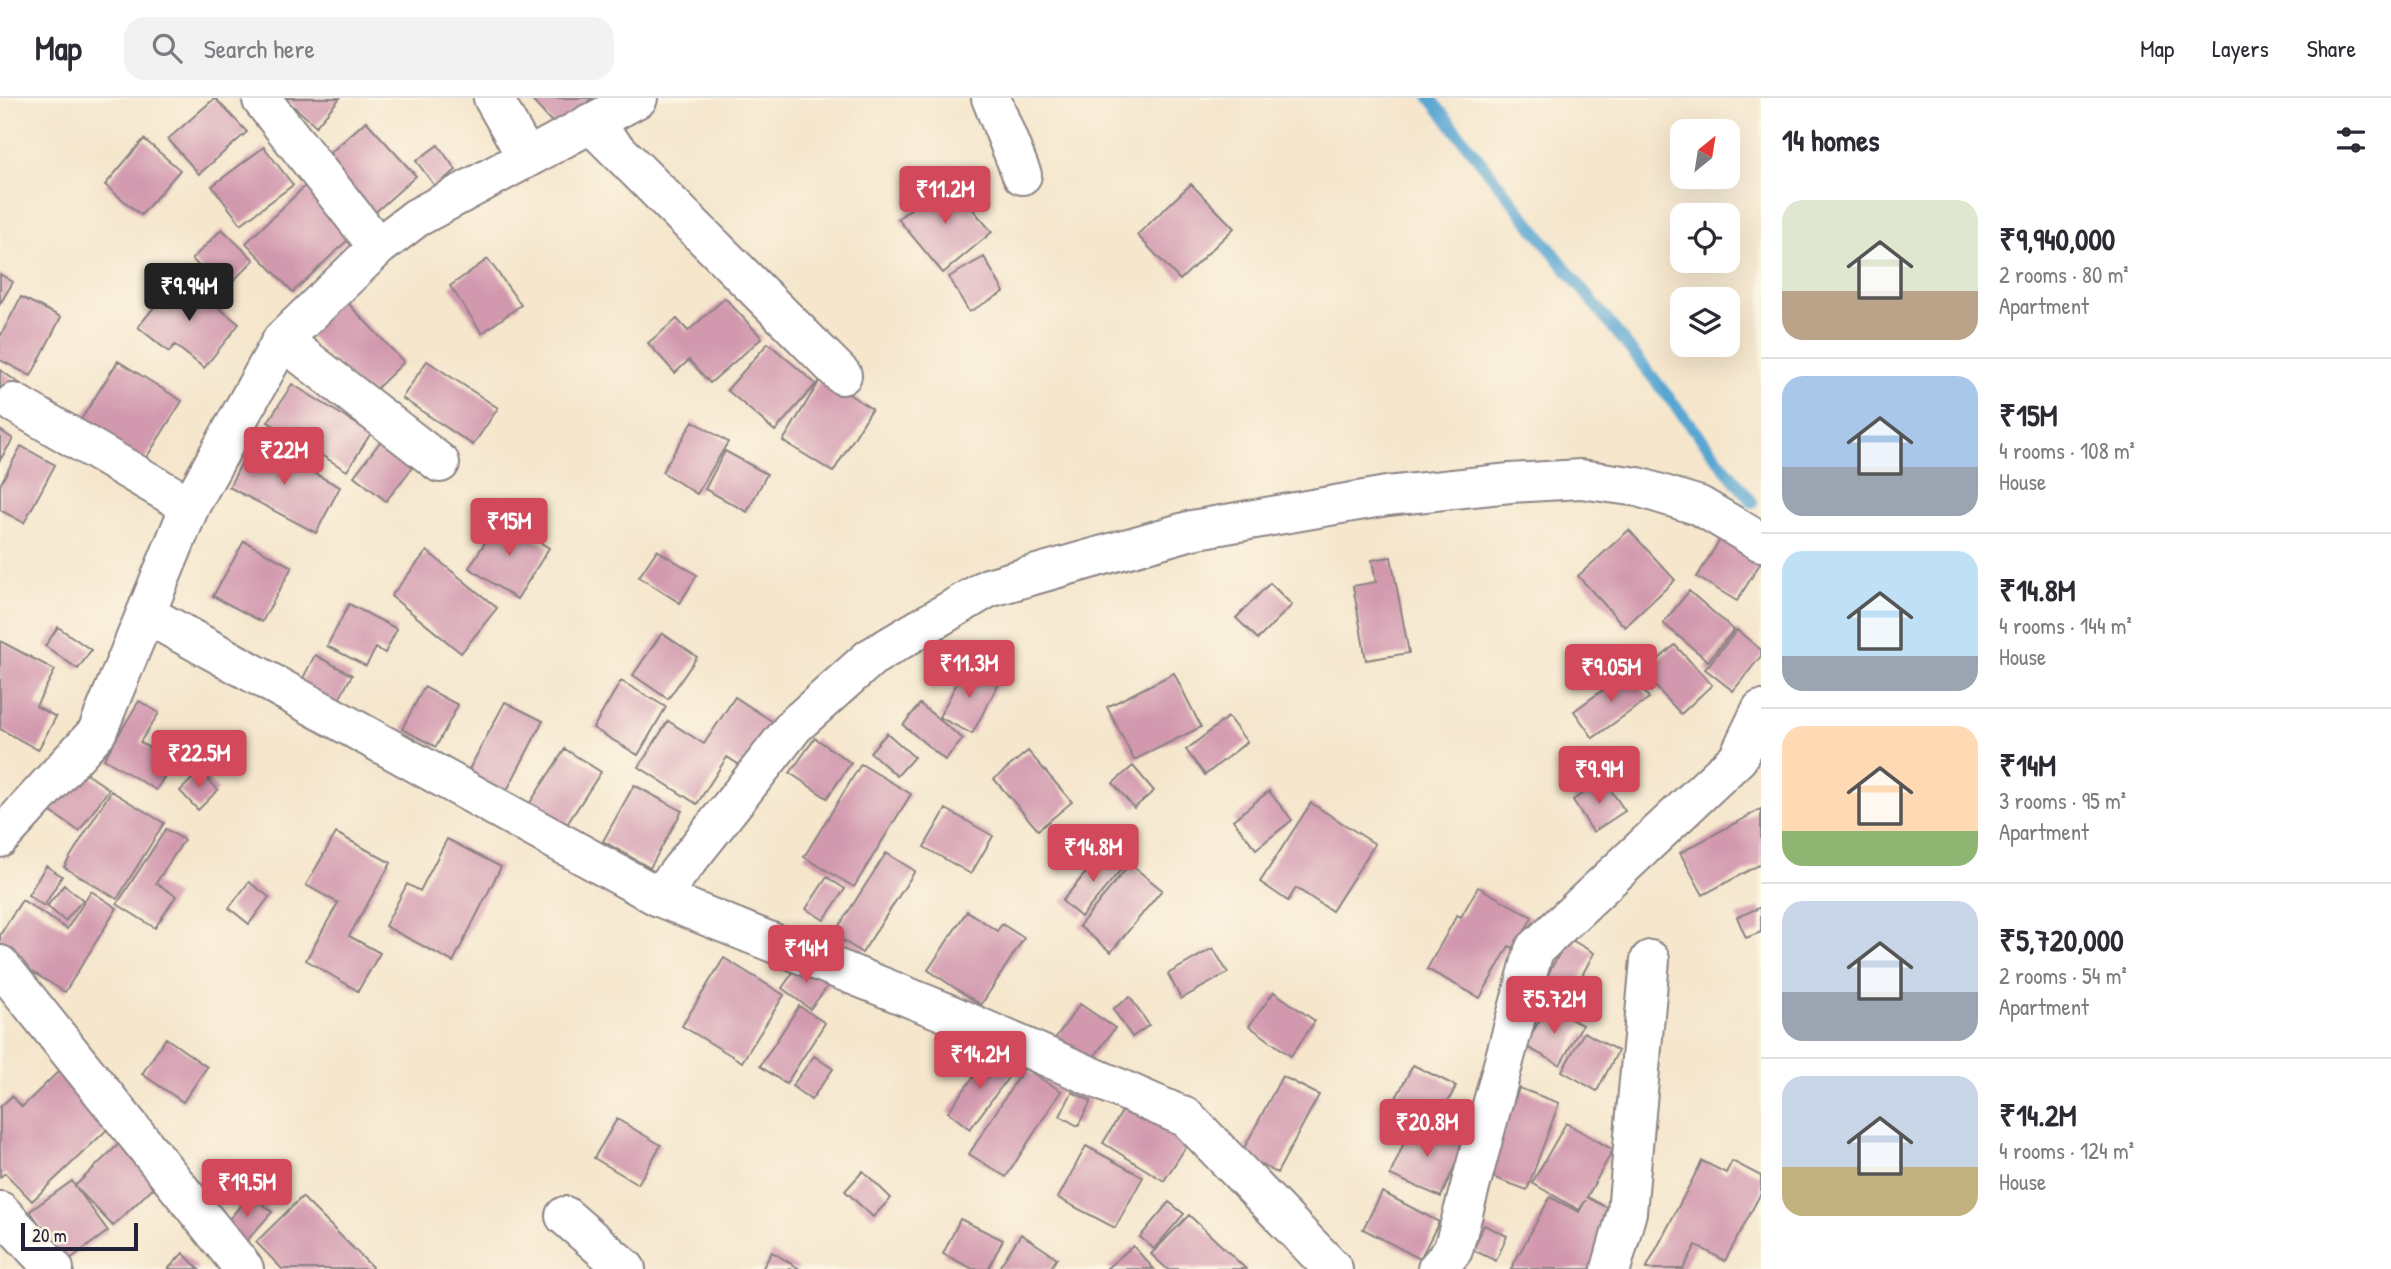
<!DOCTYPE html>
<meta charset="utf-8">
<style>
:root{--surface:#fff;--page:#f2f2f3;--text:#2b2b33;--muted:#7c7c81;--line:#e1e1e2;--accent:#d1495b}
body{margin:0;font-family:"Patrick Hand",sans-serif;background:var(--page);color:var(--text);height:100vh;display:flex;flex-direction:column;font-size:26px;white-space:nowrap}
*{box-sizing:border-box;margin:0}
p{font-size:23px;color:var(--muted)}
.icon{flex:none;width:38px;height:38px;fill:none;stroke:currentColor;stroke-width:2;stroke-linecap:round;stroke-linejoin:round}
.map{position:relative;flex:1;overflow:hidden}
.drawer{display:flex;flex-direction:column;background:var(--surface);width:630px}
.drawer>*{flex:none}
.needle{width:46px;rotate:30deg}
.tools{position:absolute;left:1670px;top:21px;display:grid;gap:14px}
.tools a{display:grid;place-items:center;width:70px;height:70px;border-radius:14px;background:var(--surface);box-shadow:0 7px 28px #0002;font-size:35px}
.scale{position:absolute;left:21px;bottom:18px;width:117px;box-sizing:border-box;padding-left:7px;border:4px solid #22223b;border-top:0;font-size:19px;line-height:24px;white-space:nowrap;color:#22223b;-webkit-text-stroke:5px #fcf5e5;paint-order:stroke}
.price{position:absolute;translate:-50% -60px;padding:0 16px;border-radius:7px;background:var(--accent);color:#fff;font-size:23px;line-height:46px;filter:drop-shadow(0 2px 4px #0008)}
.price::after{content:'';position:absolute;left:50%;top:42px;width:21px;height:16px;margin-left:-10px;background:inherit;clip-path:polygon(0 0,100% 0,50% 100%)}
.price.on{background:#222;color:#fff}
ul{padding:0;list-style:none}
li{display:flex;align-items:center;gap:21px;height:175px;padding:0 21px}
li+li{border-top:2px solid var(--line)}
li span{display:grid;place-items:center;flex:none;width:196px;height:140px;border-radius:21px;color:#555}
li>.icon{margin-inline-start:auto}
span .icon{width:84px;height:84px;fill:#fffc;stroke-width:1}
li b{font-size:30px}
h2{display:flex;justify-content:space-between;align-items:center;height:84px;padding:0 21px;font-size:30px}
header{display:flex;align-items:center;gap:42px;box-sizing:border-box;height:98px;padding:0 35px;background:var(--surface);border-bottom:2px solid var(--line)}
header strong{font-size:33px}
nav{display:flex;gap:38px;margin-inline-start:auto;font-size:24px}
.search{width:490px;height:63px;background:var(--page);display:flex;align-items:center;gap:18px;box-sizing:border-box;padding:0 24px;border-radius:21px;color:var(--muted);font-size:26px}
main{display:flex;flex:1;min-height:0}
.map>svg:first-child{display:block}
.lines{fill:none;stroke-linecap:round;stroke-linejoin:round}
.stream{stroke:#58a6d2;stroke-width:12}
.building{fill:#d298ae}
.minor-casing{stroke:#8c8484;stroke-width:42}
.minor{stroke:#fff;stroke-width:38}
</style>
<header>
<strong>Map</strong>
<div class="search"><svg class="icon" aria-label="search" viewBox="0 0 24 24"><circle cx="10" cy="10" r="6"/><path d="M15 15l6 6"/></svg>Search here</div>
<nav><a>Map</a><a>Layers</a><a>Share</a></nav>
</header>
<main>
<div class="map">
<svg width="1761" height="1171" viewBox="0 0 1761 1171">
<rect width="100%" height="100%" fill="#fcf5e5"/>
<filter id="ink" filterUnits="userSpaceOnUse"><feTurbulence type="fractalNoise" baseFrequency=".0143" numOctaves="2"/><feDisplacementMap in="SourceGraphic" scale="14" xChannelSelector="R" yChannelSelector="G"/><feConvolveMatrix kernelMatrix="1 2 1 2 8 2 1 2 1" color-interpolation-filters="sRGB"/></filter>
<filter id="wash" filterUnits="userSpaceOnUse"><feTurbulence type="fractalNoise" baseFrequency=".00686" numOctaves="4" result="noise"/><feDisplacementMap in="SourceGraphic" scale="28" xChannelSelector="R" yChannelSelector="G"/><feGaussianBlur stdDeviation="1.57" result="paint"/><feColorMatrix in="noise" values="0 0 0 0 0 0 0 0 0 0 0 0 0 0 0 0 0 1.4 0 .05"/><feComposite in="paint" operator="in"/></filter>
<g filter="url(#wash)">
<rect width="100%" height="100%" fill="#f5e6cc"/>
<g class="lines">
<path class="stream" d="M 1430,0 L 1752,404"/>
</g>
<g id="blocks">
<path class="building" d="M 215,0 L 247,34 L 199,76 L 168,41 Z
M 284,0 L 340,0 L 316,28 Z
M 530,0 L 592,0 L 558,31 Z
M 366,23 L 416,78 L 371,118 L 321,63 Z
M 144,41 L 180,72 L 141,117 L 105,87 Z
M 438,47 L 456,72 L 435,88 L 416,63 Z
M 264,49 L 293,87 L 241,126 L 212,88 Z
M 947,81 L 992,134 L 943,175 L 898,121 Z
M 1191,86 L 1234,130 L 1180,182 L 1137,137 Z
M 305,88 L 352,138 L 293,194 L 246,145 Z
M 222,131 L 254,162 L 223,193 L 192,161 Z
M 984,159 L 1004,194 L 969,214 L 949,179 Z
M 488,161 L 521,207 L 482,235 L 450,188 Z
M 0,176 L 13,184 L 0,206 Z
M 179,178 L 239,226 L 204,270 L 175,247 L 169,254 L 138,229 Z
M 21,199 L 61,219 L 31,278 L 0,262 L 0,239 Z
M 342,199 L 404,264 L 368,299 L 305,233 Z
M 725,200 L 762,240 L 710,285 L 689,262 L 675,275 L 648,245 L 677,221 L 688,233 Z
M 768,245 L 816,286 L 775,333 L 727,292 Z
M 118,263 L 182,303 L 141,368 L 77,328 Z
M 427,263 L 498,310 L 473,347 L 402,300 Z
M 0,272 L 22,287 L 9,307 L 0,301 Z
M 822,279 L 872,311 L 833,374 L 783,343 Z
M 292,286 L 371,335 L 347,373 L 268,324 Z
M 693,323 L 728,344 L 697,396 L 662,374 Z
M 0,332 L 13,341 L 0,362 Z
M 387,335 L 419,361 L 386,403 L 354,378 Z
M 253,343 L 340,389 L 316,435 L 229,389 Z
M 21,348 L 55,367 L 24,425 L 0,412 L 0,387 Z
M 725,353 L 767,376 L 747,414 L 705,391 Z
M 501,419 L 549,450 L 517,501 L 469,470 Z
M 1727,430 L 1761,451 L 1761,464 L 1737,503 L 1697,479 Z
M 1629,432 L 1675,482 L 1625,529 L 1578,478 Z
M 244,443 L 292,469 L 262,524 L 213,498 Z
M 657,452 L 697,477 L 680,505 L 639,479 Z
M 427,453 L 497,510 L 461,555 L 391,498 Z
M 1391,459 L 1409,555 L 1366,562 L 1353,488 L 1376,484 L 1372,462 Z
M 1270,485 L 1292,507 L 1258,541 L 1236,520 Z
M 1689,493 L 1734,532 L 1708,563 L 1663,525 Z
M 349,506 L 397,531 L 385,555 L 376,550 L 366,568 L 327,548 Z
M 58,529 L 91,552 L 78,571 L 45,548 Z
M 1737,532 L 1761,552 L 1761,558 L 1733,593 L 1705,571 Z
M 662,535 L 697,559 L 668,601 L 633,577 Z
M 0,543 L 55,572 L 36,608 L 56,619 L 38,652 L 0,631 Z
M 1675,547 L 1712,587 L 1681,616 L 1643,575 Z
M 315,557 L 352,577 L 326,626 L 289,607 Z
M 966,568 L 999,585 L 972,636 L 939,619 Z
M 1629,573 L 1649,600 L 1593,640 L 1574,613 Z
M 1174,575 L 1201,629 L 1134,662 L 1107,609 Z
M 621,583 L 666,609 L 638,657 L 593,630 Z
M 424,589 L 458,607 L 436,649 L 402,631 Z
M 735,599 L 787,633 L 758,679 L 727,659 L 697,706 L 639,669 L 668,623 L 704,646 Z
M 139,603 L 159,615 L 140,644 L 173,664 L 156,692 L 104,661 Z
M 505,604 L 543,623 L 504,698 L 465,679 Z
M 920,606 L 963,641 L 945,662 L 903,627 Z
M 1228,619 L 1247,644 L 1205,677 L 1186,652 Z
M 887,635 L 914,659 L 897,678 L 870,654 Z
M 815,640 L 851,665 L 827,700 L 790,675 Z
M 565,651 L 601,674 L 560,737 L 524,714 Z
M 1028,653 L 1072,704 L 1038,732 L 994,681 Z
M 861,666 L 911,696 L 854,789 L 804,759 Z
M 1133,668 L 1154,693 L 1134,710 L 1113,685 Z
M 81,672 L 109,691 L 79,733 L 51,714 Z
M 200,673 L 218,692 L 198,712 L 180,693 Z
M 1604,682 L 1625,713 L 1593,734 L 1573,702 Z
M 634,687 L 682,713 L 650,770 L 603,743 Z
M 111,693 L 164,725 L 117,801 L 64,769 Z
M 1269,693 L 1292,722 L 1256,751 L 1233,722 Z
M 1311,705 L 1375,746 L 1332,813 L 1296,790 L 1288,803 L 1260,784 Z
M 946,711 L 993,738 L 971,776 L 924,749 Z
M 1761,711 L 1761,766 L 1703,797 L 1680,755 Z
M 166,731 L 184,742 L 156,785 L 176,798 L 155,830 L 117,806 Z
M 336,735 L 391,765 L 349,838 L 380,855 L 358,893 L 306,862 L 338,805 L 306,787 Z
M 447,741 L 501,769 L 453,864 L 385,828 L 407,786 L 420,793 Z
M 1105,752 L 1124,768 L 1081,819 L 1062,803 Z
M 886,755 L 915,773 L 862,855 L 834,836 Z
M 1130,766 L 1162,792 L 1111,854 L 1079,828 Z
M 46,768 L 62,778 L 44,808 L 28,797 Z
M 827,779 L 845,791 L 824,822 L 806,811 Z
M 249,784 L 269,799 L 249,826 L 229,810 Z
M 64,787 L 83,802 L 65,823 L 47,808 Z
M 1478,789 L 1532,819 L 1516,851 L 1509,848 L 1480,900 L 1427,871 L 1457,817 L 1461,819 Z
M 91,793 L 117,810 L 65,894 L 0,854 L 0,837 L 22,802 L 67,831 Z
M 1761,809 L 1761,834 L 1746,840 L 1737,819 Z
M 967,813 L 997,833 L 1002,826 L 1024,840 L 981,907 L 928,872 Z
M 1568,840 L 1594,855 L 1570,900 L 1543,885 Z
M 1213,850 L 1228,875 L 1181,901 L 1168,876 Z
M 724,860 L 784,897 L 742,964 L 682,928 Z
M 802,862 L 831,884 L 810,911 L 782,890 Z
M 1274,894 L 1315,923 L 1291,958 L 1249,928 Z
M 1130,899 L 1149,927 L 1132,939 L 1113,911 Z
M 1080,906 L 1115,930 L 1088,967 L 1054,942 Z
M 799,908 L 825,925 L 786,986 L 760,968 Z
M 1547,909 L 1582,927 L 1560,967 L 1525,948 Z
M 1584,934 L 1618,953 L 1597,993 L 1562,973 Z
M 166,940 L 207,969 L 183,1004 L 142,976 Z
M 990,956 L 1013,973 L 970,1031 L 948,1014 Z
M 814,958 L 833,971 L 811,1002 L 792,988 Z
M 1413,967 L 1456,988 L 1439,1022 L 1396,1000 Z
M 1024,970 L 1061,993 L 1006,1079 L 969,1056 Z
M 61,971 L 114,1025 L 32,1103 L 5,1075 L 0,1079 L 0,1009 L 12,998 L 22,1009 Z
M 1282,978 L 1319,997 L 1277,1075 L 1241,1056 Z
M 1519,990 L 1559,1005 L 1527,1092 L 1487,1077 Z
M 1072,994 L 1091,1003 L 1078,1028 L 1060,1018 Z
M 1129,1002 L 1191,1041 L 1164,1083 L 1103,1045 Z
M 617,1021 L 661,1047 L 638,1086 L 594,1060 Z
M 1413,1024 L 1464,1046 L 1441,1099 L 1390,1077 Z
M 1566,1025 L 1613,1052 L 1587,1099 L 1619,1116 L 1590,1171 L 1511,1171 L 1550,1099 L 1579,1114 L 1586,1102 L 1579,1112 L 1532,1085 Z
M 121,1044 L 159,1084 L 113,1128 L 76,1089 L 108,1133 L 66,1164 L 30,1113 L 72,1083 L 75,1088 Z
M 1086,1048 L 1143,1079 L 1115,1130 L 1058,1100 Z
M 1702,1063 L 1726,1075 L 1732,1063 L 1761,1078 L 1761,1095 L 1725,1163 L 1696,1147 L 1683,1171 L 1646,1171 Z
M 863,1073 L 891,1100 L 873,1119 L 845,1093 Z
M 1382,1094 L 1439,1124 L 1420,1161 L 1363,1131 Z
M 251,1096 L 272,1114 L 244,1146 L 223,1128 Z
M 302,1099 L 372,1169 L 371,1171 L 282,1171 L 256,1144 Z
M 1169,1104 L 1184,1116 L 1154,1151 L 1140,1139 Z
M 1189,1117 L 1246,1171 L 1167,1171 L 1151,1156 Z
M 960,1121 L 1003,1142 L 988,1171 L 973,1171 L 943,1156 Z
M 1484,1127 L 1507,1138 L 1496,1163 L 1473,1152 Z
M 1021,1136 L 1057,1160 L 1050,1171 L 998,1171 Z
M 1133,1148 L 1154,1171 L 1106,1171 Z
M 772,1154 L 800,1171 L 762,1171 Z
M 183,1155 L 199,1171 L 168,1171 Z"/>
</g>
</g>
<g filter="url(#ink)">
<use href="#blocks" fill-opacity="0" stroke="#8c8484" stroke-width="2"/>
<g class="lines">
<defs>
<path id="minor" d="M 493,0 L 527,60
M 991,0 L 1022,77
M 262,2 L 378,149
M 590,25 L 842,277
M 282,242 L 440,365
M 14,305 L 190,408
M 146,516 L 659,799 L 940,912 L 1187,1020 L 1333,1171
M 0,740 L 97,634 L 190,408 L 282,242 L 378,149 L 416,120 L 638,0
M 659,799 L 795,627 L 870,560 L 988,490 L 1192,432 L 1387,398 L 1510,385 L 1581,381 L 1638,389 L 1700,408 L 1761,444
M 0,867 L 244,1171
M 0,1113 L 54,1171
M 565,1118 L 626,1171
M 1437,1171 L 1453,1152 L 1534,852 L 1738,660 L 1761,612
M 1611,1171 L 1627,1114 L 1650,862"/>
</defs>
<use href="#minor" class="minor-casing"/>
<use href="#minor" class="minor"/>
</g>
</g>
</svg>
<div class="tools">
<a><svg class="needle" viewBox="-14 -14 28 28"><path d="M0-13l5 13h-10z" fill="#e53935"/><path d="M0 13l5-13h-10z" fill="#7c7c81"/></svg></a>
<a><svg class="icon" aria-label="locate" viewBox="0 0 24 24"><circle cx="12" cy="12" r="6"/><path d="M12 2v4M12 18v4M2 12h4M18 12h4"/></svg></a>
<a><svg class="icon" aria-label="layers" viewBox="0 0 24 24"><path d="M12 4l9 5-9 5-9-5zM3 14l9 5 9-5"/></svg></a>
</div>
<div class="scale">20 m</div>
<b class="price" style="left:945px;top:128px">₹11.2M</b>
<b class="price on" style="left:189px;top:225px">₹9.94M</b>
<b class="price" style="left:284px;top:389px">₹22M</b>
<b class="price" style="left:509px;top:460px">₹15M</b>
<b class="price" style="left:969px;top:602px">₹11.3M</b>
<b class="price" style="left:1611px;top:606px">₹9.05M</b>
<b class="price" style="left:199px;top:692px">₹22.5M</b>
<b class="price" style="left:1599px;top:708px">₹9.9M</b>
<b class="price" style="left:1093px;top:786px">₹14.8M</b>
<b class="price" style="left:806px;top:887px">₹14M</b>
<b class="price" style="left:1554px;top:938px">₹5.72M</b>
<b class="price" style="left:980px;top:993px">₹14.2M</b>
<b class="price" style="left:1427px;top:1061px">₹20.8M</b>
<b class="price" style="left:247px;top:1121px">₹19.5M</b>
</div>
<section class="drawer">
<h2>14 homes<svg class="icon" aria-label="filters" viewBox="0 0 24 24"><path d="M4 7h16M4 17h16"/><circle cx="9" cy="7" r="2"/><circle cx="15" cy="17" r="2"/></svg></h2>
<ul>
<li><span style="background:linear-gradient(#dfe7d0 65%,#b9a48a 0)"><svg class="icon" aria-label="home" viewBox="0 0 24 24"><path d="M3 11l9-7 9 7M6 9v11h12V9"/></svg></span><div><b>₹9,940,000</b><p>2 rooms · 80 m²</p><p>Apartment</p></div></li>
<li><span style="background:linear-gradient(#a9c7e8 65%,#9aa5b1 0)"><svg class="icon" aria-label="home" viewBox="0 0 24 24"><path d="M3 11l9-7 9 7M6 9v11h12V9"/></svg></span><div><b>₹15M</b><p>4 rooms · 108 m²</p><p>House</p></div></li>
<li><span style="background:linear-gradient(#bfe0f5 75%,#9aa5b1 0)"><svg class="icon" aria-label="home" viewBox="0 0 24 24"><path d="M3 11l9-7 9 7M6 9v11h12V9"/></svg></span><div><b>₹14.8M</b><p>4 rooms · 144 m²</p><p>House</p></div></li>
<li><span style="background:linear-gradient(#ffd9b3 75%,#8fb573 0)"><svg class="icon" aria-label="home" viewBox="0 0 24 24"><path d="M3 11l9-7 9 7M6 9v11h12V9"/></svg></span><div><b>₹14M</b><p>3 rooms · 95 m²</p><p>Apartment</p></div></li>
<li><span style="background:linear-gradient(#c9d6e8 65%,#9aa5b1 0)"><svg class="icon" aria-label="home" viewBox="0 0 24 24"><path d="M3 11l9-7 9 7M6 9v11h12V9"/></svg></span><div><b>₹5,720,000</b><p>2 rooms · 54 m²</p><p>Apartment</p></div></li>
<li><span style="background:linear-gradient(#c9d6e8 65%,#c2b280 0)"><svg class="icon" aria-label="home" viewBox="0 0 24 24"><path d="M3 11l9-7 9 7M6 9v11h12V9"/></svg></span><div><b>₹14.2M</b><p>4 rooms · 124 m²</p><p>House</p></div></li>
</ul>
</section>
</main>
